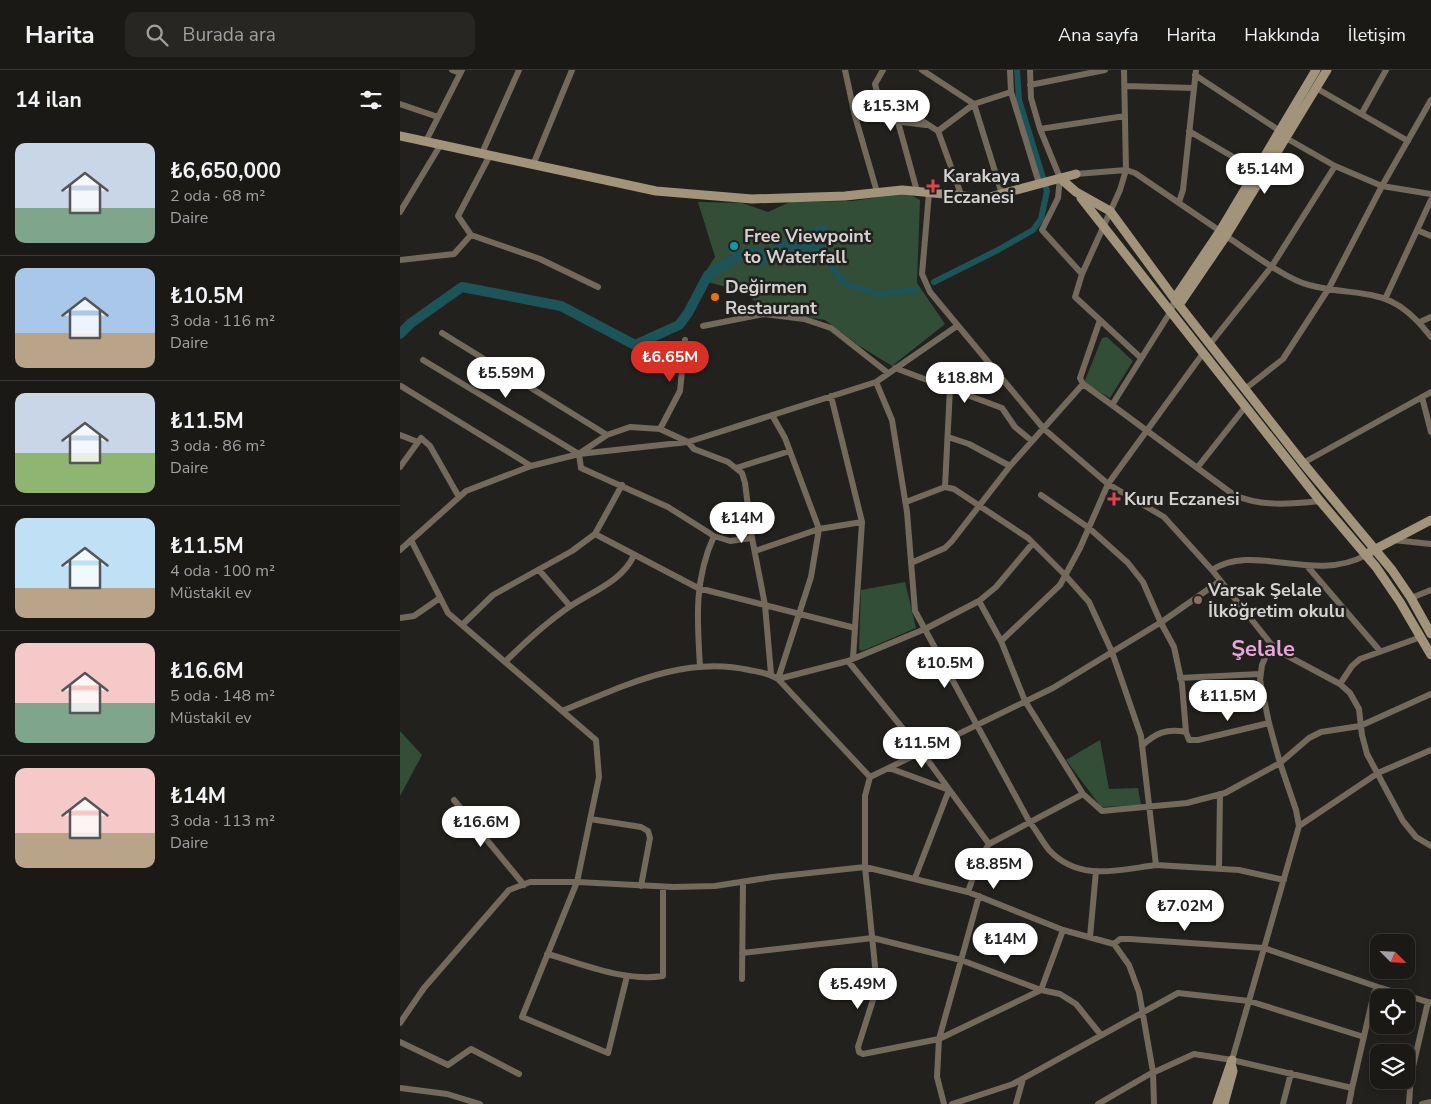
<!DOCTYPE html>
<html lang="tr">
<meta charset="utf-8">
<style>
:root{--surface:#1a1916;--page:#272623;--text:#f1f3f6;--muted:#9fa0a1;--line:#383835;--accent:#d93025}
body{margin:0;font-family:"Nunito Sans",sans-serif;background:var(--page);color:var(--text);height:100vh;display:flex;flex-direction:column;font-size:19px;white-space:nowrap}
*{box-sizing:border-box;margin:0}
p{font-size:16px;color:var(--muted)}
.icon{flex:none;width:28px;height:28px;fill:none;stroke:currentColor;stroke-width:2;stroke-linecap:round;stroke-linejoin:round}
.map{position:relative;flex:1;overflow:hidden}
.drawer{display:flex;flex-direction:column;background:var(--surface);width:400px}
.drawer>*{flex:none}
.needle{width:32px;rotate:114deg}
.controls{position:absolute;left:970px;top:864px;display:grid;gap:10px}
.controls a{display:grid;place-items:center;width:45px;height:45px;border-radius:10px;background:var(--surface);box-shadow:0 2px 8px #0003,0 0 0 1px var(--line);font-size:25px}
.price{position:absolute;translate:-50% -42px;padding:0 11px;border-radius:18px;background:#fff;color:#222;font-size:16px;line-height:32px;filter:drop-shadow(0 1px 2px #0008)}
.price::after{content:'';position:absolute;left:50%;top:30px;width:15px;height:11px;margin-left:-8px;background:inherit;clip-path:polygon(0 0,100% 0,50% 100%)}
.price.selected{background:var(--accent);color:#fff}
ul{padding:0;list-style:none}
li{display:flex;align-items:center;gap:15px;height:125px;padding:0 15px}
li+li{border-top:1px solid var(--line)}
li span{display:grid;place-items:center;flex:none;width:140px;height:100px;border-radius:10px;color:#555}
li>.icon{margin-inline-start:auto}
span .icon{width:60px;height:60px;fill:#fffc;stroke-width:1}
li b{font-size:21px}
h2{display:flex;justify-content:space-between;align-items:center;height:60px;padding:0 15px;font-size:21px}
header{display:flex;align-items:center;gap:30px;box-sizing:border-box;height:70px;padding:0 25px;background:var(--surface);border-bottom:1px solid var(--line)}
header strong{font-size:24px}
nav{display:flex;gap:28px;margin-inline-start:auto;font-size:18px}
.search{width:350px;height:45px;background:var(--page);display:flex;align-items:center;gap:12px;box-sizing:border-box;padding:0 18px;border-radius:10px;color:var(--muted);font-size:19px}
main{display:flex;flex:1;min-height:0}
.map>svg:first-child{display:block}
.green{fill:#324e36}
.water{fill:#1d545a}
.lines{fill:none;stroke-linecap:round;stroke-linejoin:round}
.canal{stroke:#1d545a;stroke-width:6}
.river{stroke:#1d545a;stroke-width:10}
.street{stroke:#736a5b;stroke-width:6}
.secondary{stroke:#a2947b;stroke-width:9}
.health-dot{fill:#e0444e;stroke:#22211e;stroke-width:2}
.culture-dot{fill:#0f9aa8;stroke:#22211e;stroke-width:2}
.food-dot{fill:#e8710a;stroke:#22211e;stroke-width:2}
.education-dot{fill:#8d6e63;stroke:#22211e;stroke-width:2}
.labels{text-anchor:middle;stroke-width:5;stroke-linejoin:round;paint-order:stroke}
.poi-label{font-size:18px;font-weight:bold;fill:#d4d3d1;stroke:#22211e;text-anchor:start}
.district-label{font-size:22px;font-weight:bold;fill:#e7a7db;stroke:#22211e}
</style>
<header>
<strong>Harita</strong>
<div class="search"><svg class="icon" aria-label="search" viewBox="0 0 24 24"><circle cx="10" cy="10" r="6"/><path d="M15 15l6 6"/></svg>Burada ara</div>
<nav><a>Ana sayfa</a><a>Harita</a><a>Hakkında</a><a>İletişim</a></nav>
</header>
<main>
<section class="drawer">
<h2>14 ilan<svg class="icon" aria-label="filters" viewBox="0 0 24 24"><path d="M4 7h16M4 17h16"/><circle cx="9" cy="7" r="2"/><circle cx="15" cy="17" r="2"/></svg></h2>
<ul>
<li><span style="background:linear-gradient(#c9d6e8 65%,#7fa58c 0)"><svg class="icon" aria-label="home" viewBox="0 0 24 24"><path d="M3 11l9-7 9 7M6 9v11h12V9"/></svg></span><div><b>₺6,650,000</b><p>2 oda · 68 m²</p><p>Daire</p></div></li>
<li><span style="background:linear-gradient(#a9c7e8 65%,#b9a48a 0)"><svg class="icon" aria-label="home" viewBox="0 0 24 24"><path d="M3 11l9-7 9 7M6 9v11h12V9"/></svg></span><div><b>₺10.5M</b><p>3 oda · 116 m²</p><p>Daire</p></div></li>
<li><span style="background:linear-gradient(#c9d6e8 60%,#8fb573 0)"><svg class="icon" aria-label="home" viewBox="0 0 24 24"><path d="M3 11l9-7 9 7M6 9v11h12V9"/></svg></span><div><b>₺11.5M</b><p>3 oda · 86 m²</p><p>Daire</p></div></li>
<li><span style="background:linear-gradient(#bfe0f5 70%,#b9a48a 0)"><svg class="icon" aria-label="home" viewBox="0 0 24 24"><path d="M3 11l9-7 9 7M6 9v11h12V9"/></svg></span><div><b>₺11.5M</b><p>4 oda · 100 m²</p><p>Müstakil ev</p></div></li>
<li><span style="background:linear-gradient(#f6c9c9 60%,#7fa58c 0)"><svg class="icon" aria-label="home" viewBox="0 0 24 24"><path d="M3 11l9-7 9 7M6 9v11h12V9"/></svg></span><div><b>₺16.6M</b><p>5 oda · 148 m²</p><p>Müstakil ev</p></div></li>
<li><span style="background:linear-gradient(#f6c9c9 65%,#b9a48a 0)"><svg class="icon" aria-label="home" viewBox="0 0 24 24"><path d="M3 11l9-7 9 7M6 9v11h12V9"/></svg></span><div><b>₺14M</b><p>3 oda · 113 m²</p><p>Daire</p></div></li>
</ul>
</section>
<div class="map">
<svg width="1031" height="1034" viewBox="0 0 1031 1034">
<rect width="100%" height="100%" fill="#22211e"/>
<path class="green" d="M 507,123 L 520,130 L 517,213 L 545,254 L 492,296 L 458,275 L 425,250 L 366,240 L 342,221 L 300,210 L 315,187 L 298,132 L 342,133 L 368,142 L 390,132 L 452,131 Z
M 707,267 L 733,291 L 710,328 L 684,313 L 702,268 Z
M 505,512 L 516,558 L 462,581 L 459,579 L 461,520 Z
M 0,661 L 22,685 L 0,726 Z
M 700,670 L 709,719 L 738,718 L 741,735 L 701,737 L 666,690 Z"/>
<path class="water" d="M 421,156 L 426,156 L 431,159 L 426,165 L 422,184 L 414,178 L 407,176 L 408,190 L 403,194 L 397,192 L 400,183 L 386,185 L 384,182 L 379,182 L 386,195 L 372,190 L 362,197 L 357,191 L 361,183 L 369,182 L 375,171 L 382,171 Z"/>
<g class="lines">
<path class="canal" d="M 400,174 L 425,186 L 430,193
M 433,198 L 444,213 L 478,224 L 516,220
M 534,212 L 598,180 L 633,160 L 641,149 L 647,121 L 619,30 L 617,0"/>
<path class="river" d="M 0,264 L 11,253 L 62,217 L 161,236 L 235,275 L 279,255 L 288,243 L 308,205 L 346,182 L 372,185"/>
<path class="street" d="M 52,0 L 60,3
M 445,0 L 455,46 L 477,122
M 483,0 L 475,14 L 477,22 L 538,61 L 562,127
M 522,0 L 574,34 L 602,124
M 610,0 L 611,22 L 639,113
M 630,0 L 631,28 L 640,59 L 660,108 L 658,128 L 642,160 L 682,204
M 724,0 L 726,100 L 720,120 L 682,204 L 675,227 L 700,250 L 680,308 L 683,314 L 712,335 L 771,241 L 775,228
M 795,5 L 880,61
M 630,15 L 705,0
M 725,16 L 794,18
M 916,18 L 1008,71
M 0,34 L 38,47
M 962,43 L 986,0
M 455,46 L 526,55
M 498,52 L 517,121
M 640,59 L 725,46
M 538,61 L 574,34 L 611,22
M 789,61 L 857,101
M 886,68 L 935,96 L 982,116 L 1031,124
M 26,71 L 62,0
M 82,83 L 119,0
M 133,95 L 172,0
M 676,104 L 726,100 L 735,103 L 820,161
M 529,123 L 522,204 L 530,222 L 644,359 L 708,414 L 764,447 L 812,500 L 871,574 L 884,584 L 940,614 L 950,623 L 959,639 L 962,665 L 967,684 L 1003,751 L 1016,767 L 1031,776
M 779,132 L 783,120 L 796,0
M 0,142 L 41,74
M 1017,160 L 1031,166
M 71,165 L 140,189 L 198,217
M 826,166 C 846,179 887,210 909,215 C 965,229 990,213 1031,267
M 0,190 L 54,184 L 71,165 L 58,146 L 90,85
M 985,229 L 1031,130
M 700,250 L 741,288
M 1020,252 L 1031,247
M 303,256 L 364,244 L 404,249 L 431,258 L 488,303
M 42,263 L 207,365
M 810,274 L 872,196 L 935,96
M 23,290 L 179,384
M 495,298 L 602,338 L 615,357 L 632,371
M 476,312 L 492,350 L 507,442 L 515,541 L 629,751 C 636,760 642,771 649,780 C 679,812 718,800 756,795
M 1,316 L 131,396
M 845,319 L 883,289 L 929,218 L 982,116 L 1031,30
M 431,326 L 462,452 L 453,588
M 1022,327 L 1031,362
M 712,335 L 834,425 C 861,437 892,434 920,431
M 372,345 L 385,368 L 419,459 L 411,507 L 378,609
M 260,359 L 280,321 L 285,270
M 0,365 L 18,372
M 548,367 L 569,374 L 610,396
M 180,383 L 207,365 L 230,357 L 260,359 L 288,372 L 294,379 L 328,392 L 342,403 L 345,413 L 352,468 L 365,535 L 371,604
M 179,384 L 181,398 L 268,437 L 314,466 L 330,471 L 352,468
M 903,393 L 1031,322
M 0,397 L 21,368 L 30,376 L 59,427
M 336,398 L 390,381
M 797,398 L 846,336
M 545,417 L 550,318
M 641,425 L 689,458 L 728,493 L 743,512 L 761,553 L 774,577 L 782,614 L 786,662 L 789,670 L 798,670 L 869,653
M 506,432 L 545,417 L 554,419 L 628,468 L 665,505 L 689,532 L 712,582 L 741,666 L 756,795 L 839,800 L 884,810
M 195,464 L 298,518 L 455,558
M 11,470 L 48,543 L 196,670 L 199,707 L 177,812 L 122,947 L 208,983 L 227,906
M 993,470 L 1031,474
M 0,480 L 66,421 L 131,396 L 179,384 L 288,372 L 476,312 L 557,256
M 355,481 L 419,459 L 462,452
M 511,493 L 545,478 L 552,471 L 610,396 L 683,314
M 908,497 L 980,581
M 139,500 L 170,536
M 812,500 C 853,472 914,514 966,485
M 1011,528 L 1031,520
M 579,531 L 596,517 L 633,473
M 0,548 L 14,546 L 40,528
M 62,555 L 93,525 L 172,481 L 195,464 L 222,415
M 601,571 L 660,515 L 680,478 L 708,414 L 804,282
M 448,591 L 521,681 L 589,774
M 105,592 C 125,572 146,553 169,537 C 191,522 223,511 234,485
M 300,596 C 297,549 294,510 314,466
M 780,608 L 860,604
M 378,609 L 448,591 L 525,559 L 579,531 L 601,571 L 625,631 L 683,724 L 702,741 L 787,733 L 825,723 L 880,693 L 909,668 L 921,662 L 960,656 L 1031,624
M 940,614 L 952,596 L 960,589 L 1021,567
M 162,641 C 222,617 283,585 349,600 C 359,602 369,603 378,609 L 470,707
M 742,676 C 755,663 767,658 786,662
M 489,698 L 549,720 L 515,808
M 54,730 L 124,815
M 190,749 L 241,757 L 248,761 L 250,768 L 241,816
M 899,756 L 978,703 L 1031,680
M 819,798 L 820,724
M 568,822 L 579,790 L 589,774 L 683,724
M 690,867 L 696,801
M 714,874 L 720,869 L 730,869 L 864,878 L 978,917
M 342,883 L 473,868 L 561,890 L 641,920 L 663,860
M 147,884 C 184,894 224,912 263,906 L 263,817
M 342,909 L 343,812
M 0,953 L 24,918 L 109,820 L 130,812 L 177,812 L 274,817 L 315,816 L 373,807 L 465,797 L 568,822 L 663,860 L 714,874 L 729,895 L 739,922 L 753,1002 L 754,1034
M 701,965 L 676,934 L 660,924 L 641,920 L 539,969 L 463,984 L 459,982 L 458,977 L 473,930 L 476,906 L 465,797 L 465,726 L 470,707 L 653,618 L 763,551 L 820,511
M 0,972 L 48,995 L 71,979 L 119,1004
M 832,990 L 899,756 L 896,740 L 880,693 L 869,653 L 860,610 L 862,595 L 871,574
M 0,1018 L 47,1024 L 80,1034
M 544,1034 L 537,1007 L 539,969 L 579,826
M 552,1034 L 613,1014 L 778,923 L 849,931 L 964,967
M 616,1034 L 623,1009
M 698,1034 L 748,1005 L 794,984 L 832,990 L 952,1018 L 974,923 L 978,917 L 1031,933
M 883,1034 L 891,1003
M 949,1034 L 952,1018
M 1009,1034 L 1011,1005 L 1028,932
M 1022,1034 L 1031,1032"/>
<path class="secondary" d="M 0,66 L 256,121 L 352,129 L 445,126 L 502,120 L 586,128 L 676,104
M 660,108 L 676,122 L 710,141 L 779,235 L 903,393 L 992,500 L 1011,528 L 1031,564
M 681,128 L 920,431 L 976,497 L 1000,532 L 1031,585
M 775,228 L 820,161 L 916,0
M 779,235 L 826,166 L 927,0
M 970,482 L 1031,450
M 817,1034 L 832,990
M 824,1034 L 833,1001 L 831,993"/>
</g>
<g class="health-dot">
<path d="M530.5 108.5h5v5h5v5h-5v5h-5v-5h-5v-5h5z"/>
<path d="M711.5 421.5h5v5h5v5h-5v5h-5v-5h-5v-5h5z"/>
</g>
<circle class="culture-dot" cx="334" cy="176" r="5"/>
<circle class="food-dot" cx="315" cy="227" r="5"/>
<circle class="education-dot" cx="798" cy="530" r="5"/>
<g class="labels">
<g class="poi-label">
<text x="543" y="112">Karakaya<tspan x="543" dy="21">Eczanesi</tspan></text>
<text x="344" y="172">Free Viewpoint<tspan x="344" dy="21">to Waterfall</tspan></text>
<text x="325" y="223">Değirmen<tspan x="325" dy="21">Restaurant</tspan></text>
<text x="724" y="435">Kuru Eczanesi</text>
<text x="808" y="526">Varsak Şelale<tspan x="808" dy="21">İlköğretim okulu</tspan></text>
</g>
<g class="district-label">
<text x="863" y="586">Şelale</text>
</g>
</g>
</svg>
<div class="controls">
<a><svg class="needle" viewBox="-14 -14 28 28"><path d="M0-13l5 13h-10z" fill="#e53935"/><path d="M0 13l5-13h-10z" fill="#9fa0a1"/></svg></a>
<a><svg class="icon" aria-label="locate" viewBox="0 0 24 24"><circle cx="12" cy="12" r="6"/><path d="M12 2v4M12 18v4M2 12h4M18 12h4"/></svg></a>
<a><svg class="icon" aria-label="layers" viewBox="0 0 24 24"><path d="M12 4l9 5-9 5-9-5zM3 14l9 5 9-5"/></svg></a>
</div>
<b class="price" style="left:491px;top:62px">₺15.3M</b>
<b class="price" style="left:865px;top:125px">₺5.14M</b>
<b class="price selected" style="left:270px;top:313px">₺6.65M</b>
<b class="price" style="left:106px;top:329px">₺5.59M</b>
<b class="price" style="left:565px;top:334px">₺18.8M</b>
<b class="price" style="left:342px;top:474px">₺14M</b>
<b class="price" style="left:545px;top:619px">₺10.5M</b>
<b class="price" style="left:828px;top:652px">₺11.5M</b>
<b class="price" style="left:522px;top:699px">₺11.5M</b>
<b class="price" style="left:81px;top:778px">₺16.6M</b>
<b class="price" style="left:594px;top:820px">₺8.85M</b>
<b class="price" style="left:785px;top:862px">₺7.02M</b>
<b class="price" style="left:605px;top:895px">₺14M</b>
<b class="price" style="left:458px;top:940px">₺5.49M</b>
</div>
</main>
